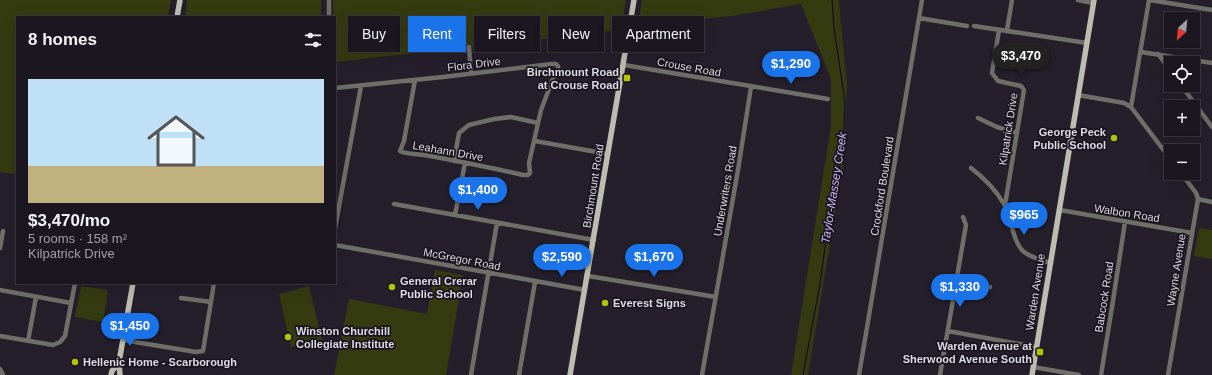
<!DOCTYPE html>
<meta charset="utf-8">
<style>
:root{--surface:#1b1720;--page:#242029;--text:#f1f3f6;--muted:#a09fa5;--line:#39363e;--accent:#1a73e8}
body{margin:0;font-family:Arial,sans-serif;background:var(--page);color:var(--text);height:100vh;display:flex;flex-direction:column;font-size:15px;white-space:nowrap}
*{box-sizing:border-box;margin:0}
p{font-size:13px;color:var(--muted)}
.icon{flex:none;width:22px;height:22px;fill:none;stroke:currentColor;stroke-width:2;stroke-linecap:round;stroke-linejoin:round}
.map{position:relative;flex:1;overflow:hidden}
.drawer{position:absolute;left:16px;top:16px;width:320px;height:268px;display:flex;flex-direction:column;background:var(--surface);border-radius:0px;box-shadow:0 4px 16px #0002,0 0 0 1px var(--line)}
.drawer>*{flex:none}
.banner{position:absolute;left:348px;top:16px;width:380px;height:36px;display:flex;gap:8px}
.needle{width:26px;rotate:206deg}
.tools{position:absolute;left:1164px;top:12px;display:grid;gap:8px}
.tools a{display:grid;place-items:center;width:36px;height:36px;border-radius:0px;background:var(--surface);box-shadow:0 4px 16px #0002,0 0 0 1px var(--line);font-size:20px}
.price{position:absolute;translate:-50% -34px;padding:0 9px;border-radius:14px;background:var(--accent);color:#fff;font-size:13px;line-height:26px;filter:drop-shadow(0 1px 2px #0008)}
.price::after{content:'';position:absolute;left:50%;top:24px;width:12px;height:9px;margin-left:-6px;background:inherit;clip-path:polygon(0 0,100% 0,50% 100%)}
.price.active{background:#222;color:#fff}
ul{padding:0;list-style:none}
li{display:grid;align-content:center;gap:8px;height:212px;padding:0 12px}
li+li{border-top:1px solid var(--line)}
li span{display:grid;place-items:center;height:124px;border-radius:0px;color:#555}
li>.icon{margin-inline-start:auto}
span .icon{width:72px;height:72px;fill:#fffc;stroke-width:1}
li b{font-size:17px}
h2{display:flex;justify-content:space-between;align-items:center;height:48px;padding:0 12px;font-size:17px}
.tag{padding:0 14px;border-radius:0px;background:var(--surface);box-shadow:0 4px 16px #0002,0 0 0 1px var(--line);font-size:14px;line-height:36px}
.tag.active{background:var(--accent);color:#fff}
.map>svg:first-child{display:block}
.green{fill:#343b10}
.lines{fill:none;stroke-linecap:round;stroke-linejoin:round}
.stream{stroke:#190033;stroke-width:1}
.minor{stroke:#6d6f68;stroke-width:4.5}
.major{stroke:#babdaf;stroke-width:5.5}
.poi-dot{fill:#b0c503;stroke:#1a1621;stroke-width:1.5}
.labels{text-anchor:middle;stroke-width:3.5;stroke-linejoin:round;paint-order:stroke}
.street-label{font-size:11px;fill:#dbd9e1;stroke:#1a1621}
.poi-label{font-size:11px;font-weight:bold;fill:#dbd9e1;stroke:#1a1621;text-anchor:start}
.water-label{font-size:12px;font-style:italic;fill:#cdb5f6;stroke:#1a1621}
</style>
<div class="map">
<svg width="1212" height="375" viewBox="0 0 1212 375">
<rect width="100%" height="100%" fill="#241f2b"/>
<path class="green" d="M 0,0 L 171,0 L 168,17 L 17,17 L 17,172 L 12,174 L 0,172 Z
M 187,0 L 321,0 L 321,17 L 185,17 Z
M 333,0 L 626,0 L 621,30 L 335,62 L 335,17 L 333,17 Z
M 642,0 L 839,0 L 839,5 L 847,85 L 843,166 L 808,375 L 791,375 L 831,126 L 831,79 L 801,4 L 732,16 L 638,25 Z
M 1199,228 L 1212,230 L 1212,259 L 1194,256 Z
M 435,270 L 463,275 L 446,375 L 334,375 L 349,299 L 427,314 Z
M 81,286 L 108,290 L 103,322 L 75,317 Z
M 309,286 L 322,340 L 291,347 L 279,294 Z"/>
<g class="lines">
<path class="stream" d="M 803,375 L 820,284 L 825,247 L 843,148 L 845,102 L 834,28 L 832,0"/>
<path class="minor" d="M 329,0 L 329,17
M 1078,0 L 1093,3
M 1150,0 L 1212,10
M 919,18 L 967,26
M 974,26 L 1087,43
M 999,30 L 992,73 L 998,81 L 1021,86 L 1024,90 L 1005,205
M 1007,30 L 1012,0
M 469,47 L 471,73
M 1141,52 L 1212,63
M 1158,54 L 1171,71
M 624,65 L 828,99
M 1181,85 L 1212,127
M 335,88 L 443,77 L 551,64 L 556,64 L 558,66 L 558,72 L 554,76 L 541,110 L 529,163 L 530,173 L 528,175 L 523,175 L 510,172 C 482,166 453,160 424,155 C 418,154 404,154 400,151 L 404,141 L 415,80
M 1078,95 L 1124,103 L 1131,107 L 1171,160
M 1131,107 L 1149,0
M 978,118 L 997,127 L 1017,133
M 535,141 L 608,154
M 454,161 L 459,133 L 469,125 L 494,119 L 511,117 L 538,123
M 971,168 C 984,178 996,190 1004,204 C 1011,217 1013,243 1024,252 C 1032,258 1042,260 1050,263
M 1198,199 L 1212,202
M 394,204 L 594,240
M 1060,210 L 1192,233
M 455,215 L 465,163
M 335,228 L 361,86
M 335,245 L 585,290
M 0,248 L 3,231
M 588,276 L 716,297
M 956,281 L 990,287
M 0,290 L 71,303
M 181,298 L 211,302
M 948,331 L 1036,347
M 0,336 L 53,345 L 60,342 L 65,336 L 75,283
M 123,340 L 196,352 L 203,351 L 214,283
M 28,341 L 36,297
M 1033,367 L 1079,375
M 0,369 L 3,375
M 471,375 L 497,223
M 519,375 L 535,282
M 702,375 L 738,170 L 751,87
M 859,375 L 922,0
M 940,375 L 966,225 L 963,217
M 1101,375 L 1113,301 L 1125,222
M 1168,375 L 1198,199 L 1196,193 L 1181,173"/>
<path class="major" d="M 177,17 L 180,0
M 111,375 L 112,371 L 119,362
M 120,375 L 119,362 L 133,283
M 570,375 L 634,0
M 1032,375 L 1094,0"/>
</g>
<g class="poi-dot">
<rect x="623" y="74" width="8" height="8" rx="2"/>
<circle cx="1114" cy="138" r="4"/>
<circle cx="392" cy="287" r="4"/>
<circle cx="605" cy="303" r="4"/>
<circle cx="288" cy="337" r="4"/>
<rect x="1036" y="348" width="8" height="8" rx="2"/>
<circle cx="75" cy="362" r="4"/>
</g>
<g class="labels">
<g class="street-label">
<text transform="translate(474 64) rotate(-7)" y="4">Flora Drive</text>
<text transform="translate(689 67) rotate(10)" y="4">Crouse Road</text>
<text transform="translate(1008 129) rotate(-81)" y="4">Kilpatrick Drive</text>
<text transform="translate(448 151) rotate(10)" y="4">Leahann Drive</text>
<text transform="translate(593 186) rotate(-81)" y="4">Birchmount Road</text>
<text transform="translate(882 186) rotate(-81)" y="4">Crockford Boulevard</text>
<text transform="translate(725 191) rotate(-80)" y="4">Underwriters Road</text>
<text transform="translate(1127 213) rotate(9)" y="4">Walbon Road</text>
<text transform="translate(462 259) rotate(11)" y="4">McGregor Road</text>
<text transform="translate(1176 270) rotate(-81)" y="4">Wayne Avenue</text>
<text transform="translate(1035 292) rotate(-81)" y="4">Warden Avenue</text>
<text transform="translate(1104 297) rotate(-81)" y="4">Babcock Road</text>
</g>
<g class="poi-label">
<text x="619" y="76" text-anchor="end">Birchmount Road<tspan x="619" dy="13">at Crouse Road</tspan></text>
<text x="1106" y="136" text-anchor="end">George Peck<tspan x="1106" dy="13">Public School</tspan></text>
<text x="400" y="285">General Crerar<tspan x="400" dy="13">Public School</tspan></text>
<text x="613" y="307">Everest Signs</text>
<text x="296" y="335">Winston Churchill<tspan x="296" dy="13">Collegiate Institute</tspan></text>
<text x="1032" y="350" text-anchor="end">Warden Avenue at<tspan x="1032" dy="13">Sherwood Avenue South</tspan></text>
<text x="83" y="366">Hellenic Home - Scarborough</text>
</g>
<g class="water-label">
<text transform="translate(834 188) rotate(-81)" y="4">Taylor-Massey Creek</text>
</g>
</g>
</svg>
<div class="tools">
<a><svg class="needle" viewBox="-14 -14 28 28"><path d="M0-13l5 13h-10z" fill="#e53935"/><path d="M0 13l5-13h-10z" fill="#a09fa5"/></svg></a>
<a><svg class="icon" aria-label="locate" viewBox="0 0 24 24"><circle cx="12" cy="12" r="6"/><path d="M12 2v4M12 18v4M2 12h4M18 12h4"/></svg></a>
<a>+</a>
<a>−</a>
</div>
<b class="price active" style="left:1021px;top:77px">$3,470</b>
<b class="price" style="left:791px;top:85px">$1,290</b>
<b class="price" style="left:478px;top:211px">$1,400</b>
<b class="price" style="left:1024px;top:236px">$965</b>
<b class="price" style="left:562px;top:278px">$2,590</b>
<b class="price" style="left:654px;top:278px">$1,670</b>
<b class="price" style="left:960px;top:308px">$1,330</b>
<b class="price" style="left:130px;top:347px">$1,450</b>
<div class="banner">
<a class="tag">Buy</a>
<a class="tag active">Rent</a>
<a class="tag">Filters</a>
<a class="tag">New</a>
<a class="tag">Apartment</a>
</div>
<section class="drawer">
<h2>8 homes<svg class="icon" aria-label="filters" viewBox="0 0 24 24"><path d="M4 7h16M4 17h16"/><circle cx="9" cy="7" r="2"/><circle cx="15" cy="17" r="2"/></svg></h2>
<ul>
<li><span style="background:linear-gradient(#bfe0f5 70%,#c2b280 0)"><svg class="icon" aria-label="home" viewBox="0 0 24 24"><path d="M3 11l9-7 9 7M6 9v11h12V9"/></svg></span><div><b>$3,470/mo</b><p>5 rooms · 158 m²</p><p>Kilpatrick Drive</p></div></li>
</ul>
</section>
</div>
